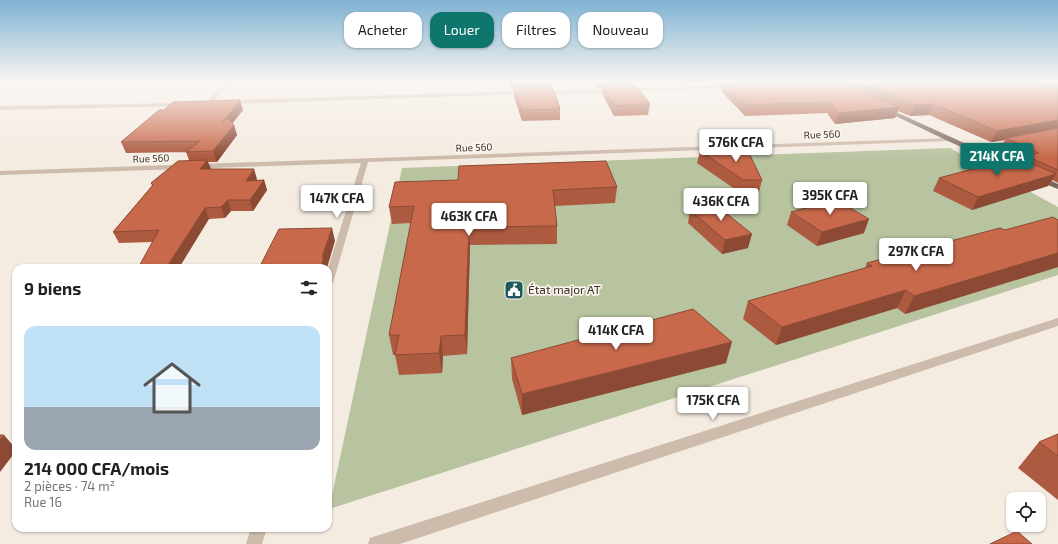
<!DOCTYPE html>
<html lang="fr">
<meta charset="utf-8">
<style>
:root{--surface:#fff;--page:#f2f2f2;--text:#202124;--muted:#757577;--line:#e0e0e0;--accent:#0f766e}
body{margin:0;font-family:"Exo 2",sans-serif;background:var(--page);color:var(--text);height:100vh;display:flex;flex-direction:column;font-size:15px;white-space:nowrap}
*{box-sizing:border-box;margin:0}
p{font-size:13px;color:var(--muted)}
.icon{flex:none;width:22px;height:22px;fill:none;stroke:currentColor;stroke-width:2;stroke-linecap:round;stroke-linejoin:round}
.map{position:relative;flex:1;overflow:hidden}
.drawer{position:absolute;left:12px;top:264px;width:320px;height:268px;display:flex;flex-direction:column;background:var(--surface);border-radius:12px;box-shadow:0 1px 3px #0004}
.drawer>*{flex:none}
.guide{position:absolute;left:344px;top:12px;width:380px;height:36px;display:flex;gap:8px}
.buttons{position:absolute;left:1006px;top:492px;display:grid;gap:8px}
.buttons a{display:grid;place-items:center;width:40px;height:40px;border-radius:8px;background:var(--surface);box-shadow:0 1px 3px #0004;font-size:20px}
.price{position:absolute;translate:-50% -34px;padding:0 9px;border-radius:4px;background:#fff;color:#222;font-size:13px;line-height:26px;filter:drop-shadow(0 1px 2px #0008)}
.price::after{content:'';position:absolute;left:50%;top:24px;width:12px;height:9px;margin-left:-6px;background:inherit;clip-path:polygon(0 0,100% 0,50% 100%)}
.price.on{background:var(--accent);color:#fff}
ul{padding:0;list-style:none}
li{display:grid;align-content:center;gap:8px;height:212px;padding:0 12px}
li+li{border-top:1px solid var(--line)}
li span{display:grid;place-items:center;height:124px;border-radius:12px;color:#555}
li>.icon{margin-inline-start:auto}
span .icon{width:72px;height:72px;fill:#fffc;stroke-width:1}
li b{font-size:17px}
h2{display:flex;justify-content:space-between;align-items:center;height:48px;padding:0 12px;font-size:17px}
.tag{padding:0 14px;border-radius:12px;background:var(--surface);box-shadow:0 1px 3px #0004;font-size:14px;line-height:36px}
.tag.on{background:var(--accent);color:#fff}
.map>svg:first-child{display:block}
.green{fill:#b8c4a0}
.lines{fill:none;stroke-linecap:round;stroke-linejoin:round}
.minor{fill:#cdbbac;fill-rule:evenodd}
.major{fill:#7d675c;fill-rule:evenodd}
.wall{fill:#ac5a40}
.shaded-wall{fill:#8c4a34}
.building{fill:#c8694b;stroke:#8c4a34}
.labels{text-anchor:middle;stroke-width:3.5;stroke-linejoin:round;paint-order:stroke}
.far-street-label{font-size:10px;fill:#3b302b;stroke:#fbf5ee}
.poi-label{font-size:12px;fill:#3b302b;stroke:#fbf5ee;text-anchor:start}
</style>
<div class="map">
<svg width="1058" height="544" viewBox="0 0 1058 544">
<rect width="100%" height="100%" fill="#f4ebe1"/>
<path class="green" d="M 950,148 L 1058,207 L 1058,275 L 329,509 L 402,168 Z"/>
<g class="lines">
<path class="minor" d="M 227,82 L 233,82 L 210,104 L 206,104 L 206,102 Z
M 734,85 L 736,86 L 736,88 L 542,95 L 539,93 L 542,91 Z
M 526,91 L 528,92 L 528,94 L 228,104 L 225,102 L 228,100 Z
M 186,103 L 187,104 L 184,106 L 0,110 L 0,106 Z
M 950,138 L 954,140 L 952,141 L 368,162 L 333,283 L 328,286 L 328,268 L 361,163 L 0,175 L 0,171 Z
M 1017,139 L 1021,141 L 1019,142 L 975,151 L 971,149 L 975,147 Z
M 1058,318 L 1058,326 L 400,544 L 368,544 L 370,538 L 376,536 Z
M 251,528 L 267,528 L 262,544 L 246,544 Z"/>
<path class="major" d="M 883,108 L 887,108 L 1017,167 L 1016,169 L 1010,169 L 948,141 L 883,110 Z
M 1035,176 L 1041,176 L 1058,184 L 1058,189 L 1035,180 Z"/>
</g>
<path class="wall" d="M 509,82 L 549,82 L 549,85 L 560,109 L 560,120 L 522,121 L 514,97 L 514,90 L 512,90 Z
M 594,82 L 629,82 L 629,83 L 650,104 L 648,115 L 614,116 L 602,94 L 602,88 L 598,88 Z
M 712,82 L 1058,82 L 1058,183 L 1052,180 L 1048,186 L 972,210 L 933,191 L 939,178 L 1025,161 L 1026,159 L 1001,147 L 1005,140 L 991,142 L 929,115 L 910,116 L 898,111 L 895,118 L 835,124 L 827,113 L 745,116 L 721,91 L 722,84 L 715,85 Z
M 243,110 L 232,123 L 234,125 L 237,135 L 217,162 L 208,162 L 211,169 L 257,179 L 256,180 L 264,180 L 267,190 L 253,211 L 231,211 L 225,218 L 209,219 L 153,242 L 119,243 L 113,232 L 152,186 L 151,183 L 189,160 L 186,152 L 187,152 L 126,153 L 121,142 Z
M 700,151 L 762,180 L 759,192 L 739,192 L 697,163 Z
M 458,180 L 617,187 L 615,203 L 555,206 L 557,226 L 557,244 L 470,245 L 467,354 L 443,356 L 442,373 L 399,375 L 395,355 L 393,355 L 389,335 L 411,223 L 392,224 L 389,207 Z
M 690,210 L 748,248 L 722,254 L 688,223 Z
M 791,212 L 864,233 L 817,246 L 787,225 Z
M 1058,220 L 1058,267 L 905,314 L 897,308 L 776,345 L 743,319 L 748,301 L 865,268 L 867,263 L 1005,230 Z
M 511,358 L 726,363 L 522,415 L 512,379 Z
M 1058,434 L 1058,500 L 1018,468 L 1039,442 Z"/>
<path class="shaded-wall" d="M 240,100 L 243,110 L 225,133 L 222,123 Z
M 933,104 L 929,115 L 910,116 L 915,105 Z
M 899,107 L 895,118 L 835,124 L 839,113 Z
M 1058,120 L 1058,130 L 1006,138 L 1005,140 L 991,142 L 997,131 Z
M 234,125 L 237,135 L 217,162 L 213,151 Z
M 207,160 L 211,169 L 200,169 Z
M 254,169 L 257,179 L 249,191 L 246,181 Z
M 1056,174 L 1048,186 L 972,210 L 978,197 Z
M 264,180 L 267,190 L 253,211 L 250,200 Z
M 228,200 L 231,211 L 225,218 L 221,207 Z
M 205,208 L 209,219 L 179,268 L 166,268 Z
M 869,219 L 864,233 L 817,246 L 822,232 Z
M 469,227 L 470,245 L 467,354 L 465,335 Z
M 332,228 L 335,241 L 327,268 L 320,268 L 323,254 Z
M 752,234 L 748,248 L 722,254 L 725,240 Z
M 1058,253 L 1058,267 L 905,314 L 914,296 Z
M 906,290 L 897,308 L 776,345 L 782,327 Z
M 441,336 L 443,356 L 442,373 L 439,353 Z
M 732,342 L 726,363 L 522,415 L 522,394 Z
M 4,435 L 16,449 L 16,451 L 0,472 L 0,440 Z"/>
<path class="building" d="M 724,82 L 843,82 L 899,107 L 839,113 L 830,102 L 747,105 Z
M 859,82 L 1034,82 L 1058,90 L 1058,120 L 997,131 L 933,104 L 915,105 Z
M 1052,82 L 1058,82 L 1058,83 Z
M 634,83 L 650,104 L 615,106 L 602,84 Z
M 552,85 L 560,109 L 522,110 L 514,86 Z
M 240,100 L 222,123 L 227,118 L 234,125 L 213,151 L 186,152 L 200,141 L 121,142 L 159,110 L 164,110 L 173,102 Z
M 1058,128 L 1058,170 L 1027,156 L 1039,153 L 1006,138 Z
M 747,149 L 762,180 L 743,180 L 700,151 Z
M 1017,157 L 1056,174 L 978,197 L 939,178 Z
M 207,160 L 200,169 L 254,169 L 246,181 L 264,180 L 250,200 L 228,200 L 221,207 L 205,208 L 166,268 L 138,268 L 159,230 L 113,232 L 153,185 L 151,183 L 178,161 Z
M 606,161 L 617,187 L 553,190 L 557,226 L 469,227 L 465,335 L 441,336 L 439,353 L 395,355 L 399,335 L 389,335 L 414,206 L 389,207 L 395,182 L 458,180 L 459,166 Z
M 837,200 L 869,219 L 822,232 L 791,212 Z
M 716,205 L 752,234 L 725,240 L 690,210 Z
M 1053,217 L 1058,220 L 1058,253 L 914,296 L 906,290 L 782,327 L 748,301 L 872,266 L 867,263 L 1000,228 L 1005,230 Z
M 332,228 L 323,254 L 323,261 L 320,268 L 259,268 L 279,229 Z
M 693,309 L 732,342 L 522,394 L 511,358 Z
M 1058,434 L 1058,456 L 1039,442 Z
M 0,435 L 4,435 L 0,440 Z
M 1017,531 L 1032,544 L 990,544 Z"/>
<linearGradient id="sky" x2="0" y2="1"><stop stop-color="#7eb2d2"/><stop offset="0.52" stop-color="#faf6f2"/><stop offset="1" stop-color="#faf6f2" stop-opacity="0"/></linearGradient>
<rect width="1058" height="158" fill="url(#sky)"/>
<defs>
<symbol id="civic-square" viewBox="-11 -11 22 22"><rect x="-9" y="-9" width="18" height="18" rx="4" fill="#1f5a5e" stroke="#fbf5ee"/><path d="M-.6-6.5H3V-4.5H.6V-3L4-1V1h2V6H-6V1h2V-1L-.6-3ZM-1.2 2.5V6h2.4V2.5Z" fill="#fff"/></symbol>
</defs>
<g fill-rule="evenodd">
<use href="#civic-square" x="503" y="279" width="22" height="22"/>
</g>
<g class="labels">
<g class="far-street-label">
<text transform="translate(822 134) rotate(-2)" y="4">Rue 560</text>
<text transform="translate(474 147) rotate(-2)" y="4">Rue 560</text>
<text transform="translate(151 158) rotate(-2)" y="4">Rue 560</text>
</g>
<g class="poi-label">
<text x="528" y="294">État major AT</text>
</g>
</g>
</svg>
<div class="buttons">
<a><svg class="icon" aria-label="locate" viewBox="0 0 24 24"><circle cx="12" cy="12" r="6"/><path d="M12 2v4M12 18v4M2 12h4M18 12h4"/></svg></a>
</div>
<b class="price" style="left:736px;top:163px">576K CFA</b>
<b class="price on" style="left:997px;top:177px">214K CFA</b>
<b class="price" style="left:830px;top:216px">395K CFA</b>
<b class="price" style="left:337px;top:219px">147K CFA</b>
<b class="price" style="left:721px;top:222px">436K CFA</b>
<b class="price" style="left:469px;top:237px">463K CFA</b>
<b class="price" style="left:916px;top:272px">297K CFA</b>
<b class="price" style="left:616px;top:351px">414K CFA</b>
<b class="price" style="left:713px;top:421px">175K CFA</b>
<div class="guide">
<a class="tag">Acheter</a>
<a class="tag on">Louer</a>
<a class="tag">Filtres</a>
<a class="tag">Nouveau</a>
</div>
<section class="drawer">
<h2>9 biens<svg class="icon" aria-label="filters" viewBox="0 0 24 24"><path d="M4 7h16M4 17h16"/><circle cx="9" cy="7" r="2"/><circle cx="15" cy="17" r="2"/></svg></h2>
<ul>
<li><span style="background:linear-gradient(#bfe0f5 65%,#9aa5b1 0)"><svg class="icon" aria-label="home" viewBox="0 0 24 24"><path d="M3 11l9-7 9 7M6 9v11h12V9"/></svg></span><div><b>214 000 CFA/mois</b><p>2 pièces · 74 m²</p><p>Rue 16</p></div></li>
</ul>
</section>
</div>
